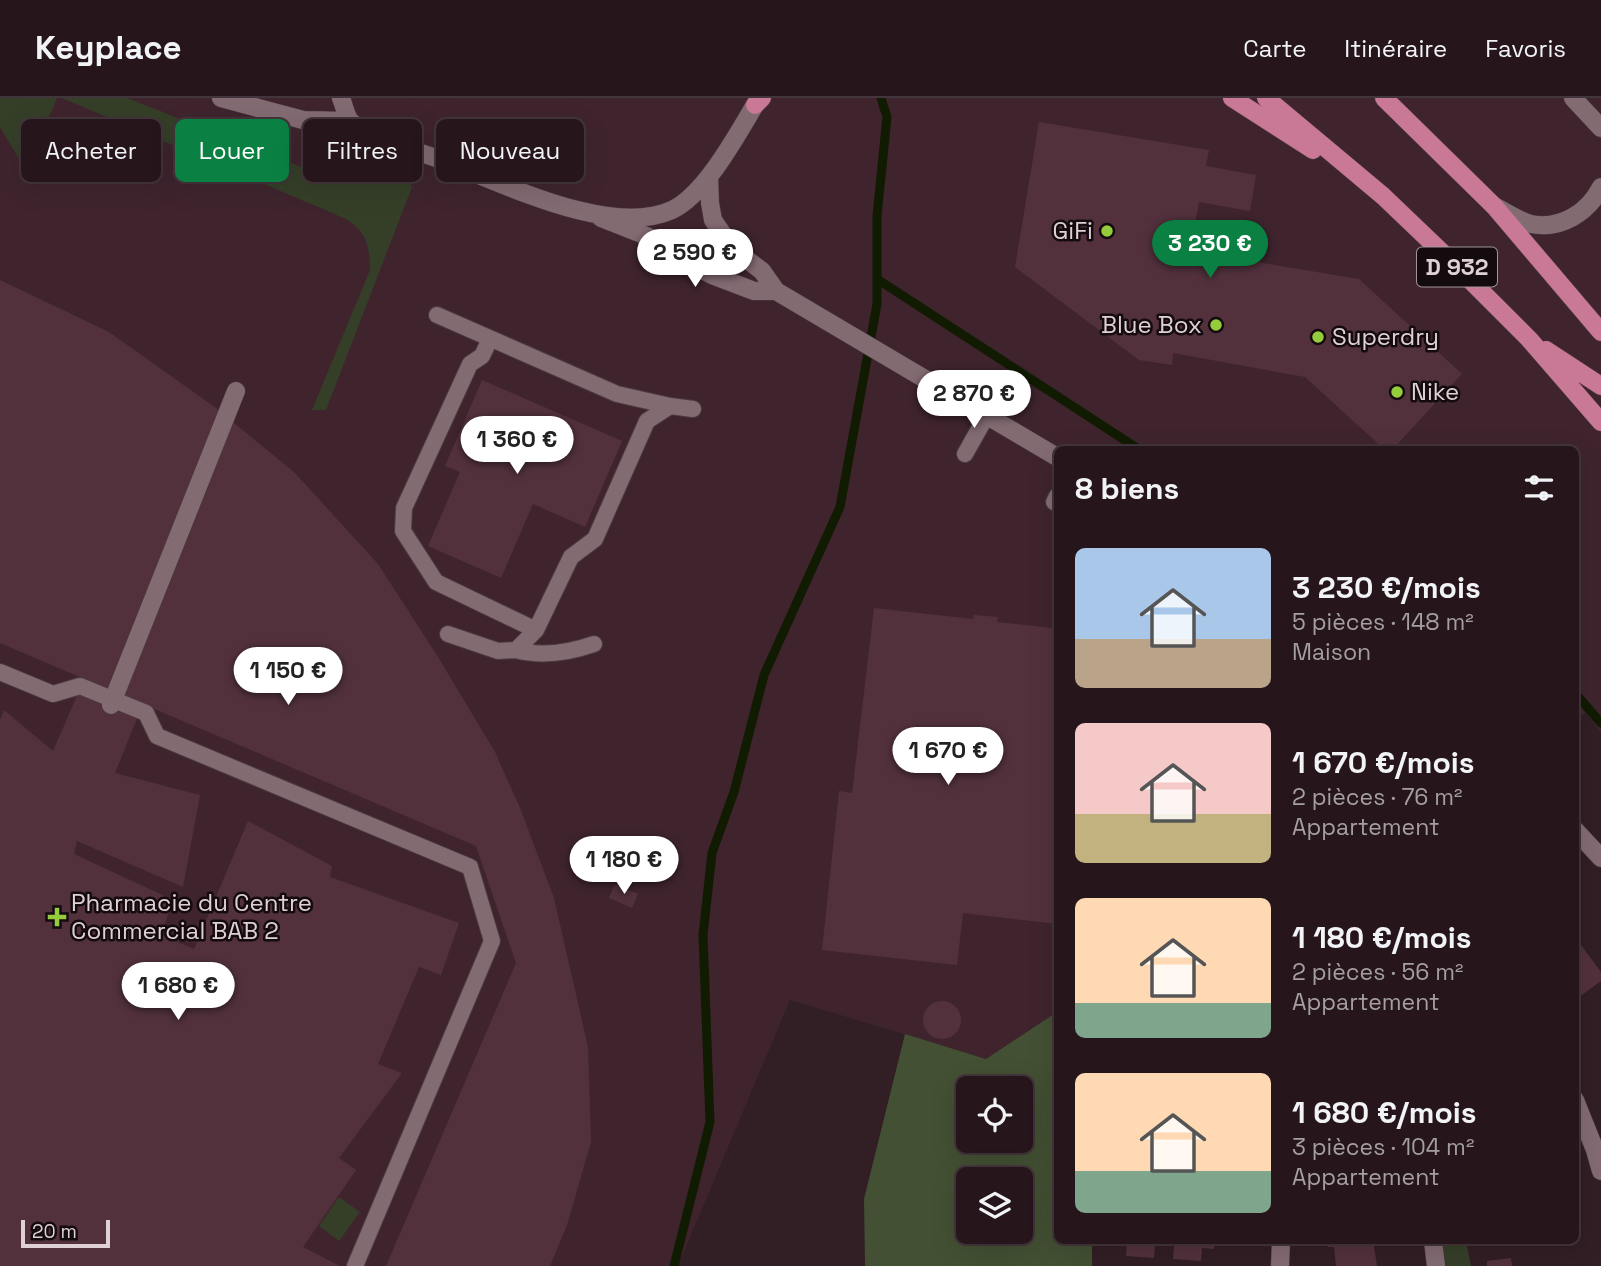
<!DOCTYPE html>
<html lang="fr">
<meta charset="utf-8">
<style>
:root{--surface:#26161c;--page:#322329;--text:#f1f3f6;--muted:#a49fa3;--line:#42353b;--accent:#0b8043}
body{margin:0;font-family:"Space Grotesk",sans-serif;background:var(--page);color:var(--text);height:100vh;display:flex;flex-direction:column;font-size:26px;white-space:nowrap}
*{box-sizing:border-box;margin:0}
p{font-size:23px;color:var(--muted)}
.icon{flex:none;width:38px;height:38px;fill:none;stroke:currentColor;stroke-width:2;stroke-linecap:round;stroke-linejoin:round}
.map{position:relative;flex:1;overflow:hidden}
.drawer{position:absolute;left:1054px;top:348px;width:525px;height:798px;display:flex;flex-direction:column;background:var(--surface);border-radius:10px;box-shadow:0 7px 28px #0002,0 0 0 2px var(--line)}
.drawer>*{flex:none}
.hud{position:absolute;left:21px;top:21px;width:665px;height:63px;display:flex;gap:14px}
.buttons{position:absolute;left:956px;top:978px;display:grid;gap:14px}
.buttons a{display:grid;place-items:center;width:77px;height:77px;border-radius:10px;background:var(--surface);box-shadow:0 7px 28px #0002,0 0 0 2px var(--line);font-size:35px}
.scale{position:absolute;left:21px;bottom:18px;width:89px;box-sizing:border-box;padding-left:7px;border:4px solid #ded0d4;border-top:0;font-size:19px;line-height:24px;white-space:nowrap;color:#ded0d4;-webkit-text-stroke:5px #140b0e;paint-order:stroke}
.price{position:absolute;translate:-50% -60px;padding:0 16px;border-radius:24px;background:#fff;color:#222;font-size:23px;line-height:46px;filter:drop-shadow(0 2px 4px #0008)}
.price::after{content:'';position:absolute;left:50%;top:42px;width:21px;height:16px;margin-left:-10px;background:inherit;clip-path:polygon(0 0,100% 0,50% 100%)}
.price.active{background:var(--accent);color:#fff}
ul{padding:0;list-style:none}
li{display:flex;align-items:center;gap:21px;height:175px;padding:0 21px}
li span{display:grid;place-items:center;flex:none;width:196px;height:140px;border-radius:10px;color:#555}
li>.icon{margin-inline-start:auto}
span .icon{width:84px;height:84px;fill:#fffc;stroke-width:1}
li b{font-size:30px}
h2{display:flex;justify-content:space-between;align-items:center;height:84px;padding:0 21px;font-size:30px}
.chip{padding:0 24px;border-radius:10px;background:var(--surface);box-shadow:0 7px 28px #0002,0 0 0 2px var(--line);font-size:24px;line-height:63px}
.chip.active{background:var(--accent);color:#fff}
header{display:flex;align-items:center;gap:42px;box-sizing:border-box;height:98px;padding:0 35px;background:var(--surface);border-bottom:2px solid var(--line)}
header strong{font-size:33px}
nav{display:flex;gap:38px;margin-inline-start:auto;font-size:24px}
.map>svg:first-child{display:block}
.built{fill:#3f242e}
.green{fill:#353f28}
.forest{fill:#435033;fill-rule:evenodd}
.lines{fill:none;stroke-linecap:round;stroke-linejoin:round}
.stream{stroke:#101b01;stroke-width:9}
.building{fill:#52313d}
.lane-casing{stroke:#4c3c41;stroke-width:18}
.street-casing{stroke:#4c3c41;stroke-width:19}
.secondary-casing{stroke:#4c3c41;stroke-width:19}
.primary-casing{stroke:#4c3c41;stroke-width:19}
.lane{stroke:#836b72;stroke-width:16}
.street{stroke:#836b72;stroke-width:18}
.secondary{stroke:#836b72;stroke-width:18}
.primary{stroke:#c97895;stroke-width:18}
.poi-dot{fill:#95cc3b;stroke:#140b0e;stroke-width:2.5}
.labels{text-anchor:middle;stroke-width:5;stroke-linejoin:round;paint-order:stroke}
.shield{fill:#140b0e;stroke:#a19599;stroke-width:2}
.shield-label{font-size:23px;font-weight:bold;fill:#ded0d4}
.poi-label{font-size:24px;fill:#ded0d4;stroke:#140b0e;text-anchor:start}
</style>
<header>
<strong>Keyplace</strong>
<nav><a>Carte</a><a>Itinéraire</a><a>Favoris</a></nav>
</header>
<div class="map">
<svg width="1601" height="1168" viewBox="0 0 1601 1168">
<rect width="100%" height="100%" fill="#321e25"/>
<path class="built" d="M 0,0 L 1601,0 L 1601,635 L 1586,615 L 1575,621 L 1575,352 L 1057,352 L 1057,914 L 987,961 L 790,902 L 678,1168 L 0,1168 Z"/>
<path class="green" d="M 0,0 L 57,0 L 26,73 L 0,29 Z
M 62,0 L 127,0 L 304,70 L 334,70 L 364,67 L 388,69 L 408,79 L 412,89 L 326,312 L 312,312 L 370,172 C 369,146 367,133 344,120 Z
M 339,1099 L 360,1114 L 339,1143 L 319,1128 Z
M 1440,1143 L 1466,1143 L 1471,1168 L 1442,1168 Z"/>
<path class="forest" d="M 1057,914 L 1057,1143 L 1092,1143 L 1092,1168 L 865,1168 L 864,1101 L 905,936 L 986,961 ZM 968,990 L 1020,990 L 1020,1043 L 968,1043 ZM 968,1082 L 1020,1082 L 1020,1134 L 968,1134 Z"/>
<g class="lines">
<path class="stream" d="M 877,181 L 1140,352
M 1575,595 L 1601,625
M 674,1168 L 710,1024 L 703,837 L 712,755 L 734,694 L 764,577 L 840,409 L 877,206 L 877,118 L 887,19 L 881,0"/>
</g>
<path class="building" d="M 1039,24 L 1209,52 L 1206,68 L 1256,77 L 1250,113 L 1199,104 L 1190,153 L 1359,181 L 1462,276 L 1392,352 L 1385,352 L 1305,279 L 1173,255 L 1172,267 L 1139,262 L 1015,169 Z
M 0,182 L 109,234 L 216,310 L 295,375 L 378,466 L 438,559 L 495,654 L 520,710 L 554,800 L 588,949 L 591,1044 L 567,1127 L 550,1168 L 386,1168 L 516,865 L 476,748 L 0,545 Z
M 482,282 L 622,343 L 585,429 L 533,406 L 501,480 L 428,448 L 460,374 L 445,368 Z
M 874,510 L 973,521 L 974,517 L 998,519 L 997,524 L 1052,530 L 1053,527 L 1057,527 L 1057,826 L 963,815 L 957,867 L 822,852 L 839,693 L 852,695 Z
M 79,593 L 138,618 L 115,675 L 200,697 L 183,789 L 77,743 L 74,756 L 173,802 L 161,837 L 194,851 L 248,723 L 332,768 L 330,779 L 459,825 L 441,877 L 419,869 L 378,966 L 402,975 L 339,1060 L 356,1072 L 303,1149 L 340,1168 L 0,1168 L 0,622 L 4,612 L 53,653 Z
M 615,786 L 638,796 L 632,810 L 609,800 Z
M 1575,839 L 1601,874 L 1601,883 L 1575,902 Z
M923 922a19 19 0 1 1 38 0a19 19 0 1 1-38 0Z
M 1127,1143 L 1215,1143 L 1214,1151 L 1202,1150 L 1201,1163 L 1173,1161 L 1174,1148 L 1155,1147 L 1154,1160 L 1126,1158 Z
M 1327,1143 L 1373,1143 L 1377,1168 L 1336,1168 L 1334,1149 L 1328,1149 Z
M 1511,1160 L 1512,1168 L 1487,1168 L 1487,1163 Z"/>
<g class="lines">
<defs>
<path id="lane" d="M 437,217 L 617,296 L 670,308
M 490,241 L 482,258 L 470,266 L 404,410 L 403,433 L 436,484 L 536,532
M 965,356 L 987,317
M 1054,404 L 1057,398
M 448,536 L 498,553 L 516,552 L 536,532 L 571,459 L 595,441 L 647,323 L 670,308 L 693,311
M 516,552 C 542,559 568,555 594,546
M 0,574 L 53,596 L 80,588 L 146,615 L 157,638 L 470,769 L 492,843 L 355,1168"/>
<path id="street" d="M 1573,0 L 1601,30
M 709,79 L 710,105 L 713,122 L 733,151 L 762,173 L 776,193 L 1057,359
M 1494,108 C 1506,114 1519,123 1531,126 C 1560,132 1588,115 1601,89
M 601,120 L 649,139 L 671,152 L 684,163 L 712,177 L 754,193 L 776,193
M 111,607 L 236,293
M 1575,732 L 1601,760
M 1575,1002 L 1595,1052 L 1601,1073
M 1433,1143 L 1436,1168
M 1280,1168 L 1281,1143"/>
<path id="secondary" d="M 221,0 L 303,22 L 349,23
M 341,0 C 344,7 346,19 351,24 C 376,45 414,51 444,63 C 503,85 610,140 672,112 C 706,96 740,32 759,0"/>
<path id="primary" d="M 1232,0 L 1313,52
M 1266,0 L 1383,98 L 1451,163 L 1529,241 L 1601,324
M 1384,0 L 1494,108 L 1601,234
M 755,7 L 762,0
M 1546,252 L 1601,288"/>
</defs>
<use href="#lane" class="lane-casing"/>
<use href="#street" class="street-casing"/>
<use href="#secondary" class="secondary-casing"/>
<use href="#primary" class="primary-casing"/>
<use href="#lane" class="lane"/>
<use href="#street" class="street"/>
<use href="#secondary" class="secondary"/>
<use href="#primary" class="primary"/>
</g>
<g class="poi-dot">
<circle cx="1107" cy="133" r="7"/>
<circle cx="1216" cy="227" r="7"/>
<circle cx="1318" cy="239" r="7"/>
<circle cx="1397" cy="294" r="7"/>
<path d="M53.5 808.5h7v7h7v7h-7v7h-7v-7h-7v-7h7z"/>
</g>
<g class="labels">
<rect class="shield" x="1417" y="149.5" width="80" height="39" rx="5"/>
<g class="shield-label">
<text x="1457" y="177">D 932</text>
</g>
<g class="poi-label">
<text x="1093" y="141" text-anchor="end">GiFi</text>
<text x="1202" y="235" text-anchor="end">Blue Box</text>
<text x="1332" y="247">Superdry</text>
<text x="1411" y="302">Nike</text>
<text x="71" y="813">Pharmacie du Centre<tspan x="71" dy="28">Commercial BAB 2</tspan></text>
</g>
</g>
</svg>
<div class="buttons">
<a><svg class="icon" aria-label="locate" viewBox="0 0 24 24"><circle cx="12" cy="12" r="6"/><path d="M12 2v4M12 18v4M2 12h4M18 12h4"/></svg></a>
<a><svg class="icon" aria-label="layers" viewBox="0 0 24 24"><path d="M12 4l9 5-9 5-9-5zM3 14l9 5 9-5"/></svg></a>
</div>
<div class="scale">20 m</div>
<b class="price active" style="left:1210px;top:182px">3 230 €</b>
<b class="price" style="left:695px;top:191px">2 590 €</b>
<b class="price" style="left:974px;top:332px">2 870 €</b>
<b class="price" style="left:517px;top:378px">1 360 €</b>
<b class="price" style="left:288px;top:609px">1 150 €</b>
<b class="price" style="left:948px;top:689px">1 670 €</b>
<b class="price" style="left:624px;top:798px">1 180 €</b>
<b class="price" style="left:178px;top:924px">1 680 €</b>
<div class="hud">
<a class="chip">Acheter</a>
<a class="chip active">Louer</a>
<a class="chip">Filtres</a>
<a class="chip">Nouveau</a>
</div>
<section class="drawer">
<h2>8 biens<svg class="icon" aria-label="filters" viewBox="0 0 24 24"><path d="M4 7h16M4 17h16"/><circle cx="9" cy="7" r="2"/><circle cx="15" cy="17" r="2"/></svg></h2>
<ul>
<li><span style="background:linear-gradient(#a9c7e8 65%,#b9a48a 0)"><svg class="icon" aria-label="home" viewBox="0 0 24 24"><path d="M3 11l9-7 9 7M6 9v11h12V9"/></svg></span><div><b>3 230 €/mois</b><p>5 pièces · 148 m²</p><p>Maison</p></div></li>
<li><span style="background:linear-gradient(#f6c9c9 65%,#c2b280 0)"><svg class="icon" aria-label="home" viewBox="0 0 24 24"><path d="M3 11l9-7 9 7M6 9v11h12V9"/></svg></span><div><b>1 670 €/mois</b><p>2 pièces · 76 m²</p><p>Appartement</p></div></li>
<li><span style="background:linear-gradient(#ffd9b3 75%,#7fa58c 0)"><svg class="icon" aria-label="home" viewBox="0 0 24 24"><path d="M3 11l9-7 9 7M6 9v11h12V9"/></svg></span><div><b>1 180 €/mois</b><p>2 pièces · 56 m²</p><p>Appartement</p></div></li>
<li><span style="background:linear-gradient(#ffd9b3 70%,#7fa58c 0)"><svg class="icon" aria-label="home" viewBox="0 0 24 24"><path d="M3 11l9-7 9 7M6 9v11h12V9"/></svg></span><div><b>1 680 €/mois</b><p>3 pièces · 104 m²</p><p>Appartement</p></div></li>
</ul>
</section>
</div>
